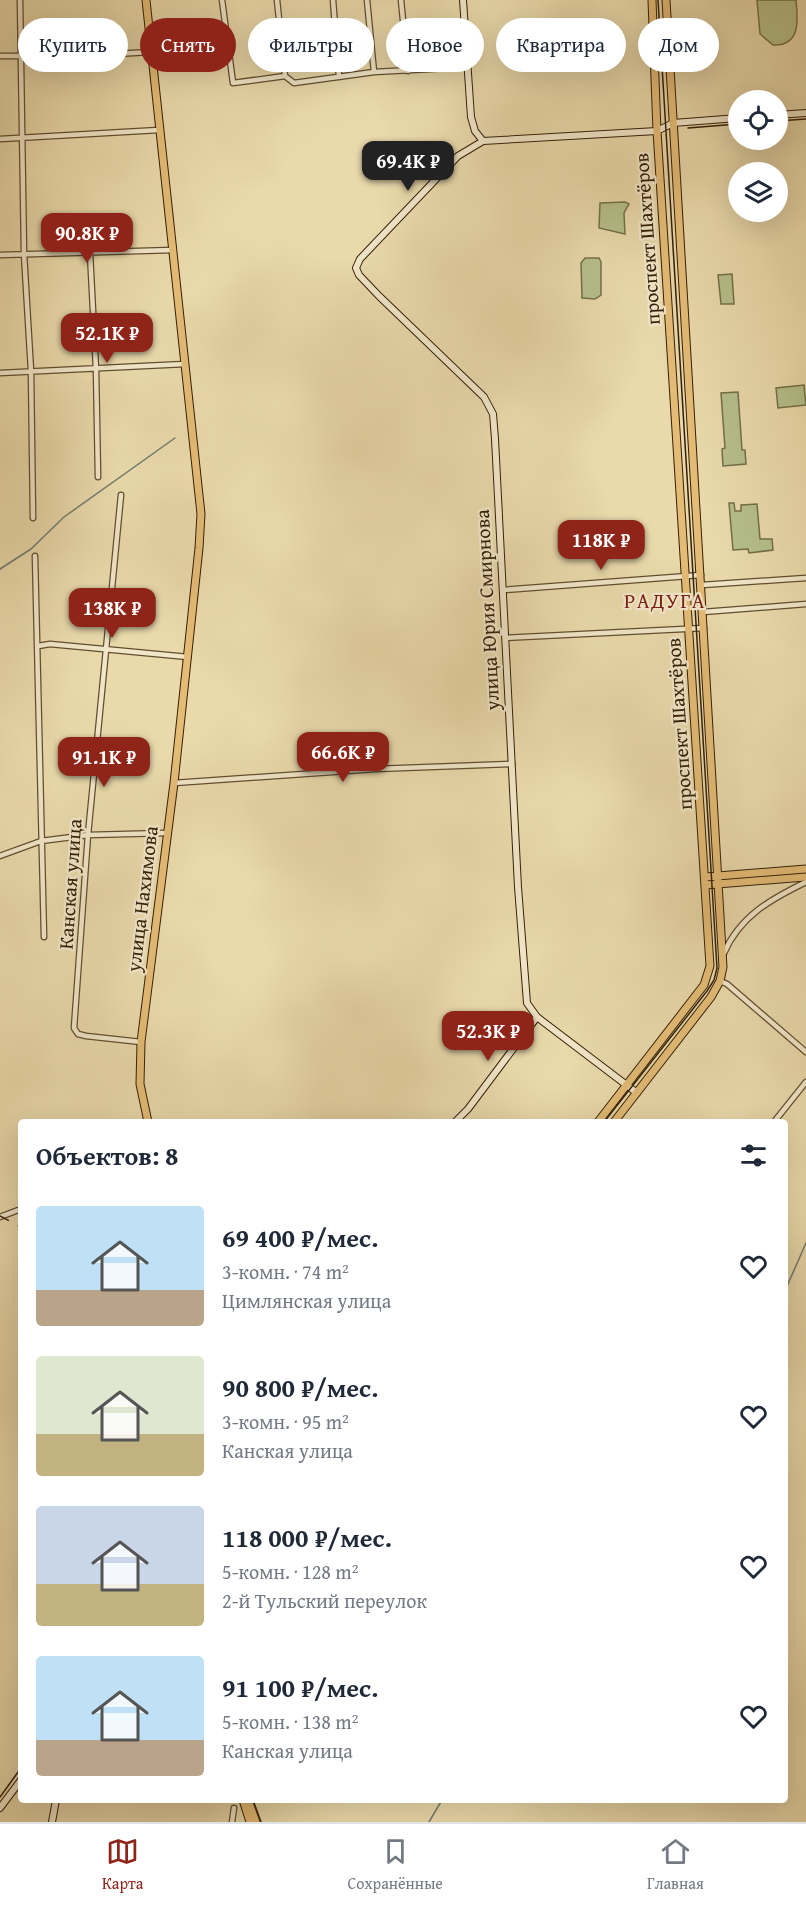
<!DOCTYPE html>
<html lang="ru">
<meta charset="utf-8">
<style>
:root{--surface:#fff;--page:#f2f2f3;--text:#1f2937;--muted:#747a83;--line:#e0e1e3;--accent:#8f2418}
body{margin:0;font-family:"Gentium Book Plus",serif;background:var(--page);color:var(--text);height:100vh;display:flex;flex-direction:column;font-size:22px;white-space:nowrap}
*{box-sizing:border-box;margin:0}
p{font-size:20px;color:var(--muted)}
.icon{flex:none;width:33px;height:33px;fill:none;stroke:currentColor;stroke-width:2;stroke-linecap:round;stroke-linejoin:round}
.map{position:relative;flex:1;overflow:hidden}
.drawer{position:absolute;left:18px;top:1119px;width:770px;height:684px;display:flex;flex-direction:column;background:var(--surface);border-radius:6px;box-shadow:0 6px 24px #0002}
.drawer>*{flex:none}
.hud{position:absolute;left:18px;top:18px;width:771px;height:54px;display:flex;gap:12px}
.buttons{position:absolute;left:728px;top:90px;display:grid;gap:12px}
.buttons a{display:grid;place-items:center;width:60px;height:60px;border-radius:50%;background:var(--surface);box-shadow:0 6px 24px #0002;font-size:30px}
.price{position:absolute;translate:-50% -51px;padding:0 14px;border-radius:12px;background:var(--accent);color:#fff;font-size:20px;line-height:39px;filter:drop-shadow(0 2px 3px #0008)}
.price::after{content:'';position:absolute;left:50%;top:36px;width:18px;height:14px;margin-left:-9px;background:inherit;clip-path:polygon(0 0,100% 0,50% 100%)}
.price.current{background:#222;color:#fff}
ul{padding:0;list-style:none}
li{display:flex;align-items:center;gap:18px;height:150px;padding:0 18px}
li span{display:grid;place-items:center;flex:none;width:168px;height:120px;border-radius:6px;color:#555}
li>.icon{margin-inline-start:auto}
span .icon{width:72px;height:72px;fill:#fffc;stroke-width:1}
li b{font-size:26px}
h2{display:flex;justify-content:space-between;align-items:center;height:72px;padding:0 18px;font-size:26px}
.chip{padding:0 21px;border-radius:27px;background:var(--surface);box-shadow:0 6px 24px #0002;font-size:21px;line-height:54px}
.chip.current{background:var(--accent);color:#fff}
.dock{display:flex;justify-content:space-around;align-items:center;height:84px;border-top:2px solid var(--line);background:var(--surface);font-size:16px;color:var(--muted)}
.dock a{display:grid;justify-items:center;gap:3px}
.dock .current{color:var(--accent)}
.map>svg:first-child{display:block}
.green{fill:#b5bf8a;stroke:#746f48;stroke-width:1.5}
.lines{fill:none;stroke-linecap:round;stroke-linejoin:round}
.stream{stroke:#727b6e;stroke-width:1.5}
.street-casing{stroke:#614e30;stroke-width:7}
.secondary-casing{stroke:#341f07;stroke-width:8}
.primary-casing{stroke:#341f07;stroke-width:9}
.street{stroke:#f1e6c8;stroke-width:4.5}
.secondary{stroke:#f1e6c8;stroke-width:6}
.primary{stroke:#e4bc76;stroke-width:7}
.tram{stroke:#341f07;stroke-width:1.5}
.rail{stroke:#341f07;stroke-width:1.5;stroke-dasharray:10 10;stroke-linecap:butt}
.labels{text-anchor:middle;stroke-width:4.5;stroke-linejoin:round;paint-order:stroke}
.street-label{font-size:20px;fill:#341f07;stroke:#f1e6c8}
.neighbourhood-label{font-size:21px;letter-spacing:1.5px;fill:#7a1f14;stroke:#f1e6c8}
</style>
<div class="map">
<svg width="806" height="1822" viewBox="0 0 806 1822">
<rect width="100%" height="100%" fill="#e9d9ab"/>
<filter id="stains"><feTurbulence type="fractalNoise" baseFrequency=".00333" numOctaves="4"/><feColorMatrix values="0 0 0 0 .2 0 0 0 0 .09 0 0 0 0 .02 0 0 0 .5 -.17"/></filter>
<radialGradient id="worn" r=".72"><stop offset=".6" stop-color="#630" stop-opacity="0"/><stop offset="1" stop-color="#630" stop-opacity=".3"/></radialGradient>
<path class="green" d="M 757,0 L 796,0 C 798,20 801,46 773,45 L 760,34 Z
M 625,202 L 629,204 L 624,213 L 625,234 L 599,228 L 600,203 Z
M 585,258 L 599,258 L 601,262 L 601,295 L 595,299 L 582,298 L 581,263 Z
M 732,274 L 734,304 L 721,304 L 718,275 Z
M 804,385 L 806,405 L 778,408 L 776,388 Z
M 738,392 L 742,450 L 745,450 L 746,464 L 723,466 L 722,449 L 725,448 L 721,393 Z
M 729,503 L 734,503 L 735,511 L 741,511 L 741,505 L 757,504 L 760,539 L 772,539 L 773,550 L 749,553 L 748,549 L 733,550 Z"/>
<g class="lines">
<path class="stream" d="M 0,569 L 31,549 L 64,517 L 175,438
M 784,1293 L 806,1243
M 429,1822 L 442,1800"/>
<defs>
<path id="street" d="M 20,0 L 24,254 L 31,371 L 33,518
M 222,0 L 233,83 L 285,76 L 294,83 L 374,72 L 467,67
M 277,0 L 285,76
M 333,0 L 339,77
M 367,0 L 374,72
M 401,0 L 408,71
M 0,56 L 22,56
M 22,59 L 151,52
M 0,139 L 159,130
M 90,253 L 96,369 L 98,477
M 0,255 L 173,250
M 0,373 L 185,364
M 121,495 L 88,835 L 74,1028 L 78,1034 L 86,1036 L 141,1042
M 35,556 L 44,937
M 702,585 L 806,578
M 503,590 L 701,575
M 703,612 L 806,604
M 505,638 L 704,628
M 38,646 L 50,644 L 188,657
M 174,783 L 375,769 L 512,764
M 0,856 L 41,841 L 88,835 L 166,833
M 724,953 C 740,916 771,899 806,882
M 720,981 L 727,984 L 806,1052
M 774,1122 L 806,1082
M 0,1217 L 21,1209
M 232,1822 L 234,1808"/>
<path id="secondary" d="M 463,0 L 471,117 L 475,131 L 483,141
M 777,115 L 806,113
M 637,1093 L 537,1017 L 527,1003 L 518,887 L 495,439 L 493,414 L 484,397 L 379,296 L 359,275 L 356,268 L 360,259 L 458,156 L 483,141 L 657,131 L 673,123 L 738,118
M 455,1122 L 468,1109 L 537,1017
M 0,1808 L 21,1780
M 52,1822 L 56,1800"/>
<path id="primary" d="M 146,0 L 201,514 L 199,548 L 174,783 L 141,1042 L 140,1084 L 148,1122
M 705,877 L 806,869
M 705,885 L 806,877
M 598,1122 L 704,985 L 710,966 L 657,131 L 652,0
M 614,1122 L 711,997 L 720,981 L 723,967 L 666,0
M 243,1800 L 250,1822
M 248,1800 L 256,1822"/>
</defs>
<use href="#street" class="street-casing"/>
<use href="#secondary" class="secondary-casing"/>
<use href="#primary" class="primary-casing"/>
<use href="#street" class="street"/>
<use href="#secondary" class="secondary"/>
<use href="#primary" class="primary"/>
<path class="tram" d="M 777,121 L 806,119
M 688,128 L 738,124
M 604,1122 L 707,991 L 714,980 L 717,968 L 658,0
M 0,1797 L 21,1768
M 253,1800 L 261,1822"/>
<path class="rail" d="M 0,1216 L 21,1227"/>
</g>
<g class="labels">
<g class="street-label">
<text transform="translate(647 239) rotate(-94)" y="7">проспект Шахтёров</text>
<text transform="translate(487 610) rotate(-93)" y="7">улица Юрия Смирнова</text>
<text transform="translate(679 724) rotate(-94)" y="7">проспект Шахтёров</text>
<text transform="translate(70 884) rotate(-86)" y="7">Канская улица</text>
<text transform="translate(142 899) rotate(-83)" y="7">улица Нахимова</text>
</g>
<g class="neighbourhood-label">
<text x="665" y="608">РАДУГА</text>
</g>
</g>
<rect width="100%" height="100%" filter="url(#stains)"/>
<rect width="100%" height="100%" fill="url(#worn)"/>
</svg>
<div class="buttons">
<a><svg class="icon" aria-label="locate" viewBox="0 0 24 24"><circle cx="12" cy="12" r="6"/><path d="M12 2v4M12 18v4M2 12h4M18 12h4"/></svg></a>
<a><svg class="icon" aria-label="layers" viewBox="0 0 24 24"><path d="M12 4l9 5-9 5-9-5zM3 14l9 5 9-5"/></svg></a>
</div>
<b class="price current" style="left:408px;top:192px">69.4K ₽</b>
<b class="price" style="left:87px;top:264px">90.8K ₽</b>
<b class="price" style="left:107px;top:364px">52.1K ₽</b>
<b class="price" style="left:601px;top:571px">118K ₽</b>
<b class="price" style="left:112px;top:639px">138K ₽</b>
<b class="price" style="left:343px;top:783px">66.6K ₽</b>
<b class="price" style="left:104px;top:788px">91.1K ₽</b>
<b class="price" style="left:488px;top:1062px">52.3K ₽</b>
<div class="hud">
<a class="chip">Купить</a>
<a class="chip current">Снять</a>
<a class="chip">Фильтры</a>
<a class="chip">Новое</a>
<a class="chip">Квартира</a>
<a class="chip">Дом</a>
</div>
<section class="drawer">
<h2>Объектов: 8<svg class="icon" aria-label="filters" viewBox="0 0 24 24"><path d="M4 7h16M4 17h16"/><circle cx="9" cy="7" r="2"/><circle cx="15" cy="17" r="2"/></svg></h2>
<ul>
<li><span style="background:linear-gradient(#bfe0f5 70%,#b9a48a 0)"><svg class="icon" aria-label="home" viewBox="0 0 24 24"><path d="M3 11l9-7 9 7M6 9v11h12V9"/></svg></span><div><b>69 400 ₽/мес.</b><p>3-комн. · 74 m²</p><p>Цимлянская улица</p></div><svg class="icon" aria-label="heart" viewBox="0 0 24 24"><path d="M12 20l-8-8c-3-5 5-10 8-4 3-6 11-1 8 4z"/></svg></li>
<li><span style="background:linear-gradient(#dfe7d0 65%,#c2b280 0)"><svg class="icon" aria-label="home" viewBox="0 0 24 24"><path d="M3 11l9-7 9 7M6 9v11h12V9"/></svg></span><div><b>90 800 ₽/мес.</b><p>3-комн. · 95 m²</p><p>Канская улица</p></div><svg class="icon" aria-label="heart" viewBox="0 0 24 24"><path d="M12 20l-8-8c-3-5 5-10 8-4 3-6 11-1 8 4z"/></svg></li>
<li><span style="background:linear-gradient(#c9d6e8 65%,#c2b280 0)"><svg class="icon" aria-label="home" viewBox="0 0 24 24"><path d="M3 11l9-7 9 7M6 9v11h12V9"/></svg></span><div><b>118 000 ₽/мес.</b><p>5-комн. · 128 m²</p><p>2-й Тульский переулок</p></div><svg class="icon" aria-label="heart" viewBox="0 0 24 24"><path d="M12 20l-8-8c-3-5 5-10 8-4 3-6 11-1 8 4z"/></svg></li>
<li><span style="background:linear-gradient(#bfe0f5 70%,#b9a48a 0)"><svg class="icon" aria-label="home" viewBox="0 0 24 24"><path d="M3 11l9-7 9 7M6 9v11h12V9"/></svg></span><div><b>91 100 ₽/мес.</b><p>5-комн. · 138 m²</p><p>Канская улица</p></div><svg class="icon" aria-label="heart" viewBox="0 0 24 24"><path d="M12 20l-8-8c-3-5 5-10 8-4 3-6 11-1 8 4z"/></svg></li>
</ul>
</section>
</div>
<nav class="dock">
<a class="current"><svg class="icon" aria-label="map" viewBox="0 0 24 24"><path d="M3 6l6-2 6 2 6-2v14l-6 2-6-2-6 2zM9 4v14M15 6v14"/></svg>Карта</a>
<a><svg class="icon" aria-label="saved" viewBox="0 0 24 24"><path d="M7 4h10v16l-5-4-5 4z"/></svg>Сохранённые</a>
<a><svg class="icon" aria-label="home" viewBox="0 0 24 24"><path d="M3 11l9-7 9 7M6 9v11h12V9"/></svg>Главная</a>
</nav>
